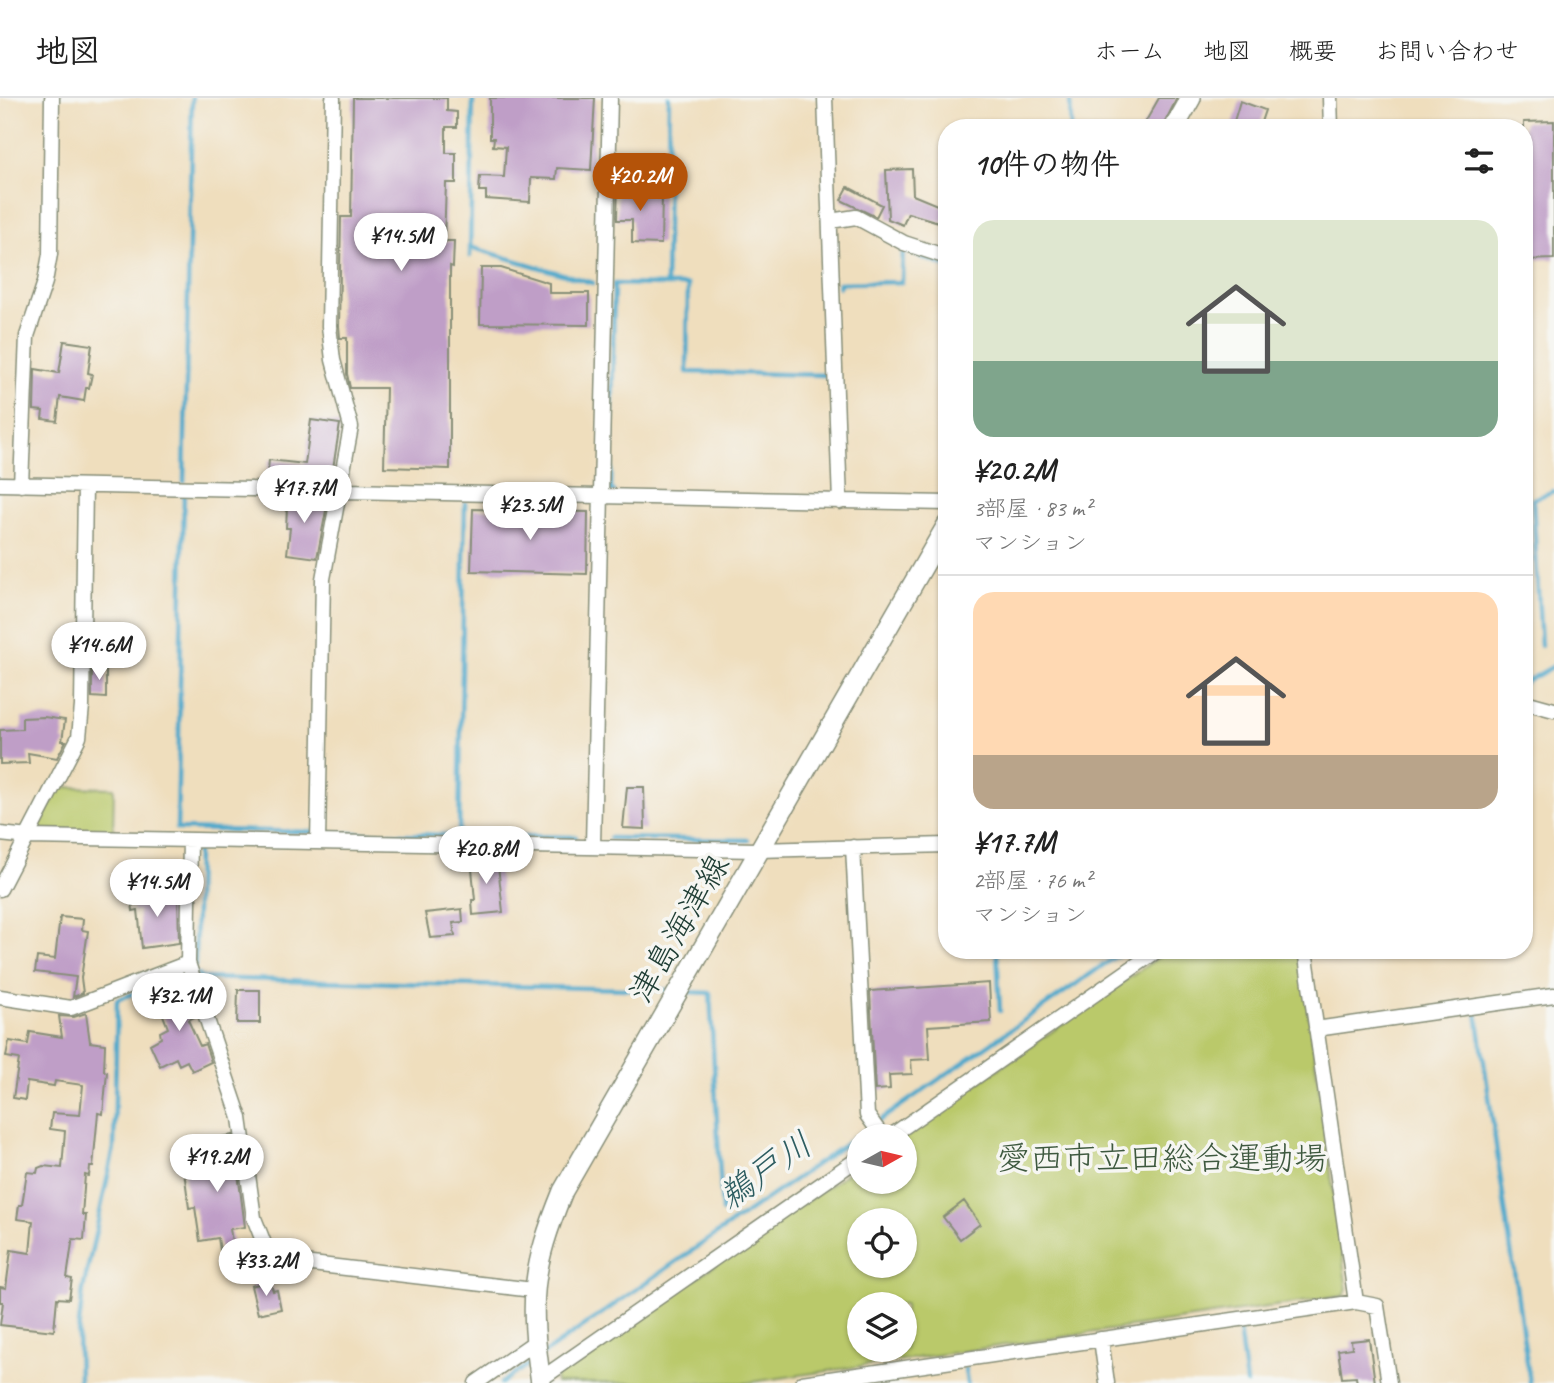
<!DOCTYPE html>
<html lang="ja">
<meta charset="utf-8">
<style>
:root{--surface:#fff;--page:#f6f6f6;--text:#222;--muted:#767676;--line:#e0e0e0;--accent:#b45309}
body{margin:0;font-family:Caveat,"Klee One",sans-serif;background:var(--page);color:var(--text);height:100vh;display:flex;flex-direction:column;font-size:26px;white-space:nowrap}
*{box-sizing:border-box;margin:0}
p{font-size:23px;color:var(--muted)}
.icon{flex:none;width:38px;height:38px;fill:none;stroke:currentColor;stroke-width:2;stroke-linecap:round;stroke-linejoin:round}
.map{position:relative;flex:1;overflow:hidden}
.drawer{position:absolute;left:938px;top:21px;width:595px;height:840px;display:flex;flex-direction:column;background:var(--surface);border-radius:28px;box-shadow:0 2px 5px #0004}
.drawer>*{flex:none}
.needle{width:46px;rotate:82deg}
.fabs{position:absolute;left:847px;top:1026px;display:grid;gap:14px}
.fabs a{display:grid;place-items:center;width:70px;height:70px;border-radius:50%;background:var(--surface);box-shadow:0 2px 5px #0004;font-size:35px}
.price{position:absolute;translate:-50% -60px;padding:0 16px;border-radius:24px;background:#fff;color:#222;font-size:23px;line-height:46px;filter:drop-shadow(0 2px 4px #0008)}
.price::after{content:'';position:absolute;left:50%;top:42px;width:21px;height:16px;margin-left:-10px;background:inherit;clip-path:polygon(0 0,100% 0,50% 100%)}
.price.current{background:var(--accent);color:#fff}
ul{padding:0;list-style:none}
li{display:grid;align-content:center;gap:14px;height:371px;padding:0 35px}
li+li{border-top:2px solid var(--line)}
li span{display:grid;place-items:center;height:217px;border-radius:21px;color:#555}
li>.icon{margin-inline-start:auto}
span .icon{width:126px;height:126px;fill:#fffc;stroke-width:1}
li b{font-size:30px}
h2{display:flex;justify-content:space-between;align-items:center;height:84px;padding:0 35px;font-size:30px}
header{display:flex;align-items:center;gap:42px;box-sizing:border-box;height:98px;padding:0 35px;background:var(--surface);border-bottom:2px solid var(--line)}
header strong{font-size:33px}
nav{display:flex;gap:38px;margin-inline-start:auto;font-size:24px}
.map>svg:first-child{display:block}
.green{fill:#bac96b;stroke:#6c8350;stroke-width:2;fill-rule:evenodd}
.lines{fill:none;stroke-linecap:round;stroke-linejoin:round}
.stream{stroke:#4da8cb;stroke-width:4.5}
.building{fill:#bf9ec7}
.street-casing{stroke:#878e78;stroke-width:17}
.secondary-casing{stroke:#878e78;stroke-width:22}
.street{stroke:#fff;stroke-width:14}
.secondary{stroke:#fff;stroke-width:19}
.labels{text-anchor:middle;stroke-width:7;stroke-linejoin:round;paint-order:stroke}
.street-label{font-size:33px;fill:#1f3d34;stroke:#f6f6f2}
.park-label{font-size:33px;fill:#3e593f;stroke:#f6f6f2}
.water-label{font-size:35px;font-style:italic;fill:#2d5d61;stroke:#f6f6f2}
</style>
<header>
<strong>地図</strong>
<nav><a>ホーム</a><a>地図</a><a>概要</a><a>お問い合わせ</a></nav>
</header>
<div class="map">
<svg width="1554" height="1285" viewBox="0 0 1554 1285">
<rect width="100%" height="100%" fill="#f6f6f2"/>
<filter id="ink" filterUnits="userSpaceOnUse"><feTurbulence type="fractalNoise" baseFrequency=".0143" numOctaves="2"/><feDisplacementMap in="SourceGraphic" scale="14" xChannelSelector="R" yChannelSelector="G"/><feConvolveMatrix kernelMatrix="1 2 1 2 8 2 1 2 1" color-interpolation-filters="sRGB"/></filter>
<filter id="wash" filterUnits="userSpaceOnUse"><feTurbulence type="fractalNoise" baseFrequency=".00686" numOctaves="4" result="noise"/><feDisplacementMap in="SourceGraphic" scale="28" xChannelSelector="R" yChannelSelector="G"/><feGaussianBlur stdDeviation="1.57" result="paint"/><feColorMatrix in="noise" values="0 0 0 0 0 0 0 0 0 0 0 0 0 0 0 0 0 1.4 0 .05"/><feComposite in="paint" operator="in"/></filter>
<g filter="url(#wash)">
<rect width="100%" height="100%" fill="#efdebd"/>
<path class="green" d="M 59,689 L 114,690 L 113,734 L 37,732 Z
M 1169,852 L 1300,852 L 1347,1192 L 1343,1198 L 746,1285 L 556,1285 L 555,1278 L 859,1067 L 859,1083 L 905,1083 L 905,1038 L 902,1038 ZM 859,1122 L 905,1122 L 905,1167 L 859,1167 ZM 859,1206 L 905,1206 L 905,1251 L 859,1251 Z"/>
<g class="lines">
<path class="stream" d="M 669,0 L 666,187 L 688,187 L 687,274 L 826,277
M 1070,0 L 1071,30
M 470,149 L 593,185
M 470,158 L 473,0
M 839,189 L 839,185 L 902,184 L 903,152 L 947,169
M 184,384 L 192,0
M 614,393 L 611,393 L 614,186 L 666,187
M 184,396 L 177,731 L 313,734
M 1541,548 L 1533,401 L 1554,393
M 1524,585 L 1554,568
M 324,735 L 576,739
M 459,737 L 465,405
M 610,740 L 748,742
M 997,852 L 1000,913
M 195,868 L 197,752
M 198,876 L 201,880 L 667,892
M 687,894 L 710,895 L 722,1113
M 1477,915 L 1530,1285
M 1239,1231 L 1246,1285
M 542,1257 L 1125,852
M 965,1271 L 967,1285
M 79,1285 L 78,1235 L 83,1192 L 114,1050 L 117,902 L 182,876
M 501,1285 L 532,1264"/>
</g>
<g id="blocks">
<path class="building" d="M 353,0 L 447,0 L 447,13 L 457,14 L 457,29 L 446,29 L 446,55 L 456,55 L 456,85 L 446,85 L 444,143 L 454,143 L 453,169 L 450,168 L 450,371 L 384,369 L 386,290 L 350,290 L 347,276 L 347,240 L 340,240 L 339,228 L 341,119 L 351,119 Z
M 490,0 L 595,0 L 591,72 L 557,70 L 556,81 L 531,80 L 530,104 L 486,101 L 486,93 L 479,93 L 480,78 L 504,79 L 506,49 L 493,48 L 494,40 L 490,40 Z
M 1159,0 L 1177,0 L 1162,30 L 1142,30 Z
M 1240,3 L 1265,12 L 1259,30 L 1232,30 Z
M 1554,23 L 1554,161 L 1524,162 L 1524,24 Z
M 912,71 L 913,97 L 947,111 L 942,125 L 908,115 L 903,127 L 888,121 L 886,72 Z
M 618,81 L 636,81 L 636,96 L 662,97 L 661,146 L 632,145 L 632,122 L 617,122 Z
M 848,89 L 882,107 L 876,119 L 841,102 Z
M 481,170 L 501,170 L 549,185 L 549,195 L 589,195 L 589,227 L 480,226 Z
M 64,243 L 92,247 L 88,275 L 92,276 L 89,290 L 86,290 L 84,303 L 60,299 L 57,323 L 42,321 L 43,313 L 34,312 L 35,271 L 59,275 Z
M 311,322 L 340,326 L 331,383 L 267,382 L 269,362 L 305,366 Z
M 276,401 L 328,402 L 317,460 L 287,456 L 290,430 L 286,430 L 287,410 L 276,410 Z
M 473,411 L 588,414 L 587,476 L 471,473 Z
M 92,569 L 106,569 L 106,600 L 92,599 Z
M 44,619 L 65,622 L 62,643 L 66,643 L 57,660 L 28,655 L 29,665 L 0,666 L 0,632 L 22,631 L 22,620 Z
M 627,689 L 644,689 L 645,731 L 623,730 Z
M 450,756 L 468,756 L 469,767 L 452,769 Z
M 497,758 L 503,814 L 473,817 L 472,802 L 475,802 L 471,761 Z
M 160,792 L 161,801 L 178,799 L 179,845 L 142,850 L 138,812 L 133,813 L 131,796 Z
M 462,811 L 463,824 L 453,825 L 455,838 L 430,840 L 425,815 Z
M 60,819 L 83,821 L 82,832 L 88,833 L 81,880 L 83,895 L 73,899 L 76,879 L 35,874 L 37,859 L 55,861 Z
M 989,885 L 991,924 L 928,928 L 930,961 L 911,962 L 912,976 L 889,977 L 890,991 L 875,992 L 870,893 Z
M 181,888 L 196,918 L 188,922 L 200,948 L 205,946 L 211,964 L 192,973 L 187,963 L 179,967 L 176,960 L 160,968 L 150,946 L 161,940 L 160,934 L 168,930 L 156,899 Z
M 238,892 L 260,892 L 260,925 L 237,925 Z
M 86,915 L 90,944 L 105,946 L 104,973 L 107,974 L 103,1016 L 98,1015 L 93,1069 L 90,1069 L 89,1078 L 85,1077 L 82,1117 L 86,1117 L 84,1142 L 73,1141 L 72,1145 L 67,1180 L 72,1181 L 69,1201 L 57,1200 L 54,1233 L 0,1227 L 3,1204 L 0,1204 L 0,1189 L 6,1190 L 11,1152 L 30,1155 L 33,1123 L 17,1121 L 19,1107 L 22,1107 L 27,1074 L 37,1075 L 38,1070 L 43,1068 L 62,1070 L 65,1033 L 50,1031 L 52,1015 L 80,1017 L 83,987 L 55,983 L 54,988 L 27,984 L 25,1002 L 13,1000 L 19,961 L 6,959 L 9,943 L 28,946 L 30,934 L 62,939 L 59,918 L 74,919 Z
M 233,1037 L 245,1129 L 230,1131 L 233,1150 L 220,1152 L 218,1140 L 200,1143 L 195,1109 L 189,1110 L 184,1073 L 213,1069 L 209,1041 Z
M 964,1103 L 980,1126 L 960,1141 L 943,1119 Z
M 256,1164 L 260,1180 L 246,1183 L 242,1168 Z
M 270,1183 L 273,1193 L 277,1192 L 281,1211 L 258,1216 L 251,1188 Z
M 1369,1241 L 1375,1285 L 1357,1285 L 1356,1279 L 1342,1280 L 1338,1252 L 1352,1250 L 1351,1243 Z"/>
</g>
</g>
<g filter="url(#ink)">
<use href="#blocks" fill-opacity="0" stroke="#878e78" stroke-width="2"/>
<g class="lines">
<defs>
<path id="street" d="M 825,0 L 840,404
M 1330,0 L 1331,30
M 830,123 L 856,119 L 904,145 L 947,159
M 0,386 L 947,405
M 21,387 L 27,238 L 45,184 L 50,156 L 52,0
M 1525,604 L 1554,612
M 0,736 L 29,739 L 758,752 L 947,747
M 190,742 L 188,865 L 240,1020 L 254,1120 L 269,1158 L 286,1163 L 533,1192
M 318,744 L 323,481 L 351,329 L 333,262 L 329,228 L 333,0
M 593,747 L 610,0
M 853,749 L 867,1017 L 882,1038
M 0,791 L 79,639 L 82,608 L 85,388
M 1305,852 L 1356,1204
M 0,899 L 71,910 L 188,865
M 1316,931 L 1554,897
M 891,1038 L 1158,852
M 1101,1241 L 1107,1285
M 541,1281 L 859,1060
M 476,1285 L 535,1244
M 802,1285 L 1356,1204 L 1377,1208 L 1389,1285"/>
<path id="secondary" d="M 1174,30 L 1191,0
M 541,1285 C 529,1201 531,1172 563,1093 L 947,427"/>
</defs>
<use href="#street" class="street-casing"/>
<use href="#secondary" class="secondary-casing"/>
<use href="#street" class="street"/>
<use href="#secondary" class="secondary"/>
</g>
</g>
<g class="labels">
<g class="street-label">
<text transform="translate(678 830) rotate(-60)" y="12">津島海津線</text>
</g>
<g class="park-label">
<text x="1162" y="1071">愛西市立田総合運動場</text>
</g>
<g class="water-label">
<text transform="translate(765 1072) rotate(-35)" y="12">鵜戸川</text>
</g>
</g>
</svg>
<div class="fabs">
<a><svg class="needle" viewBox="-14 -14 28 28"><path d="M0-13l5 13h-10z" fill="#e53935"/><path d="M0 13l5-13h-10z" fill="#767676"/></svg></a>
<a><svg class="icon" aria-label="locate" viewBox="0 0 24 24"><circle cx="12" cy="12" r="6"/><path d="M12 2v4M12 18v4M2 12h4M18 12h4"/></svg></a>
<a><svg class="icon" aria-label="layers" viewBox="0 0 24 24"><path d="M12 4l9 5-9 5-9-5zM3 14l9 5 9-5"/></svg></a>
</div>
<b class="price current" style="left:640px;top:115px">¥20.2M</b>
<b class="price" style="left:401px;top:175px">¥14.5M</b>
<b class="price" style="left:304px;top:427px">¥17.7M</b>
<b class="price" style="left:530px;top:444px">¥23.5M</b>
<b class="price" style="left:99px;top:584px">¥14.6M</b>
<b class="price" style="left:486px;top:788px">¥20.8M</b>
<b class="price" style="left:157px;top:821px">¥14.5M</b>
<b class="price" style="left:179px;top:935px">¥32.1M</b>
<b class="price" style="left:217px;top:1096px">¥19.2M</b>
<b class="price" style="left:266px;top:1200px">¥33.2M</b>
<section class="drawer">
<h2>10件の物件<svg class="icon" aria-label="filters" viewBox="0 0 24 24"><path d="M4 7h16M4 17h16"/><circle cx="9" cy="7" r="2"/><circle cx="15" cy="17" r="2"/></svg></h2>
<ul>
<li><span style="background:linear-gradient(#dfe7d0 65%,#7fa58c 0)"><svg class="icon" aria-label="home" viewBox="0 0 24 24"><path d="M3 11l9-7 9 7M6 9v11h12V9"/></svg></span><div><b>¥20.2M</b><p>3部屋 · 83 m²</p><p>マンション</p></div></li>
<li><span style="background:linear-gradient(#ffd9b3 75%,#b9a48a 0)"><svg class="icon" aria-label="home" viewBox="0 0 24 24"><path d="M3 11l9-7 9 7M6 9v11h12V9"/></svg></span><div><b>¥17.7M</b><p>2部屋 · 76 m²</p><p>マンション</p></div></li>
</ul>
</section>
</div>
